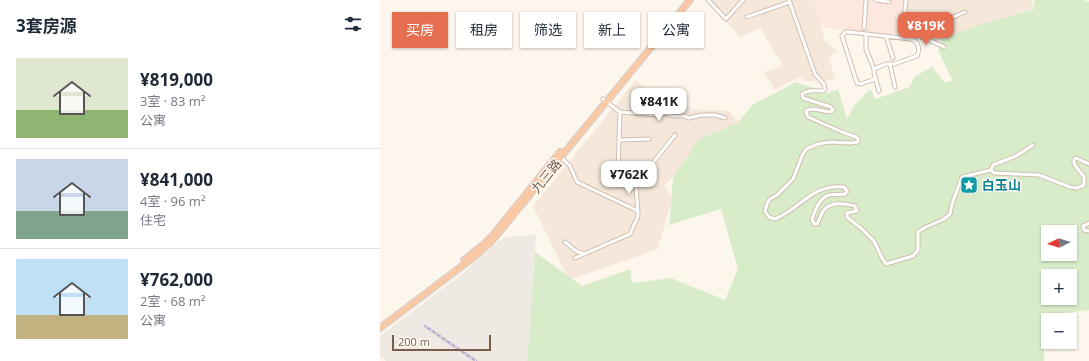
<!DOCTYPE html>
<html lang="zh">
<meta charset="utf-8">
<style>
:root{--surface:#fff;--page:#f6f6f7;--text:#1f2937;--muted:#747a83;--line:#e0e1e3;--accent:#e76f51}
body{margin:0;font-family:"Open Sans","Noto Sans SC",sans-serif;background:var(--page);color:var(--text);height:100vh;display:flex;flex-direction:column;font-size:15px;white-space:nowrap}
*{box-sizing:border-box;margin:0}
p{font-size:13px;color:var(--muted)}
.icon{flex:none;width:22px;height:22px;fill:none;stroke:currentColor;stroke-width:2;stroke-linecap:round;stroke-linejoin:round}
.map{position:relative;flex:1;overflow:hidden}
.drawer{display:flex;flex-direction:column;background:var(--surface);width:380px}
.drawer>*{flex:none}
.top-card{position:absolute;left:12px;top:12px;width:380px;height:36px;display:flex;gap:8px}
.needle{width:26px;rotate:265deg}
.buttons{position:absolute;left:661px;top:225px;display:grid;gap:8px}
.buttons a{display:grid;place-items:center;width:36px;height:36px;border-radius:0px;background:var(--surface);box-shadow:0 1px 3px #0004;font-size:20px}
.scale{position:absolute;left:12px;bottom:10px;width:99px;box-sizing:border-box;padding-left:4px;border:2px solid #7a5c4d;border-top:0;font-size:11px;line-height:14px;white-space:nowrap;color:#7a5c4d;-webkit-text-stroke:3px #fffaf3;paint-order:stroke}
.price{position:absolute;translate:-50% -34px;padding:0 9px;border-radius:8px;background:#fff;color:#222;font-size:13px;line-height:26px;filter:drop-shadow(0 1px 2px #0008)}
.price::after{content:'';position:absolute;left:50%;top:24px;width:12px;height:9px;margin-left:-6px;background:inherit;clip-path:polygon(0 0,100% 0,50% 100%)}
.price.active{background:var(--accent);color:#fff}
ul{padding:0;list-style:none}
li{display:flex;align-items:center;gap:12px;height:100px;padding:0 16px}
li+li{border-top:1px solid var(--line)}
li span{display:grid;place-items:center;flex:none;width:112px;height:80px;border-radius:0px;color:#555}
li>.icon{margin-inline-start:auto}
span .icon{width:48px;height:48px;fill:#fffc;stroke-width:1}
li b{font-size:17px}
h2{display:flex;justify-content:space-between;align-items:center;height:48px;padding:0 16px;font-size:17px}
.pill{padding:0 14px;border-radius:0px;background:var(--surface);box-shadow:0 1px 3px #0004;font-size:14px;line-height:36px}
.pill.active{background:var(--accent);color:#fff}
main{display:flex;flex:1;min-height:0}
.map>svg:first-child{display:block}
.residential{fill:#f5e8da}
.commercial{fill:#fde8e0}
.industrial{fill:#efe9e4}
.green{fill:#d8ecc9;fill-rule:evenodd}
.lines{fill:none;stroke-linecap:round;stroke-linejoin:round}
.minor-casing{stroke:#d1beb0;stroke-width:5}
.trunk-casing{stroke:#dad1cd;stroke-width:8}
.minor{stroke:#fff;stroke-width:3}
.trunk{stroke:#f9c8a4;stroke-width:5.5}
.rail-casing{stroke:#b9a8c9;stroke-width:2.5}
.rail{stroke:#fffaf3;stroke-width:1;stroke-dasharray:3;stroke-linecap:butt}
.labels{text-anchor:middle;stroke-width:3;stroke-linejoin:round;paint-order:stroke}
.street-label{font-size:13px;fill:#7a5c4d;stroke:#fffaf3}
.culture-label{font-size:13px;font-weight:bold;fill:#0d838f;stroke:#fffaf3;text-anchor:start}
</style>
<main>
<section class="drawer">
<h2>3套房源<svg class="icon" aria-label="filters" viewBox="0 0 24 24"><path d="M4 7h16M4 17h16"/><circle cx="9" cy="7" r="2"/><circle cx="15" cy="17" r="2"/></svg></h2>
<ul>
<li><span style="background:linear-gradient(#dfe7d0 65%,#8fb573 0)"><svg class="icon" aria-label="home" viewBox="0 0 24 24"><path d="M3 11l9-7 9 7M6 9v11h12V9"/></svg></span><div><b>¥819,000</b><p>3室 · 83 m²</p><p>公寓</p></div></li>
<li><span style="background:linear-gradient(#c9d6e8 65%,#7fa58c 0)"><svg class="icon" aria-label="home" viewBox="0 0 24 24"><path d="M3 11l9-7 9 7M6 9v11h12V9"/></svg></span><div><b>¥841,000</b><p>4室 · 96 m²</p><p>住宅</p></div></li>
<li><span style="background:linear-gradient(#bfe0f5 70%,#c2b280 0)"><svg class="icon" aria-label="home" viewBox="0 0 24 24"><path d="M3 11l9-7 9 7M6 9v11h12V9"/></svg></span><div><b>¥762,000</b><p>2室 · 68 m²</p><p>公寓</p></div></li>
</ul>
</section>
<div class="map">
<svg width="709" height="361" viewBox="0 0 709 361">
<rect width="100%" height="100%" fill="#fdf6ec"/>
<path class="residential" d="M 327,0 L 434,0 L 445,41 L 458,51 L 449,57 L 455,80 L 424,81 L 420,77 L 395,90 L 384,72 L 403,66 L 380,28 L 360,37 Z
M 525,0 L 651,0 L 654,8 L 559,41 L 518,37 Z
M 256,80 L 279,101 L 287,98 L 312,109 L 350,111 L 352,116 L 360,122 L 358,131 L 336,132 L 284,186 L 292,199 L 278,249 L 189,280 L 153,206 Z"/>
<path class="commercial" d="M 434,0 L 525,0 L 518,37 L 441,27 Z"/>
<path class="industrial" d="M 156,235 L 147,361 L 6,361 L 0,355 L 0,336 L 82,274 L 124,237 Z"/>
<path class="green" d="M 654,0 L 703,0 L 709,2 L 709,310 L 670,315 L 671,320 L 668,320 L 668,342 L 672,342 L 664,346 L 664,361 L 147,361 L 155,252 L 202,286 L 250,269 L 252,283 L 291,278 L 345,300 L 358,269 L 341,209 L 289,225 L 293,178 L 319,139 L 358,123 L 372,105 L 416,82 L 447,93 L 458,89 L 467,119 L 474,106 L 488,91 L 491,90 L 495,99 L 530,87 L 534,77 L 552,67 L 565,83 L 572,80 L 558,50 L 562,39 L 599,25 L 654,9 ZM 668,232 L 690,232 L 690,254 L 668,254 ZM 668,276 L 690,276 L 690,298 L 668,298 Z"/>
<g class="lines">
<defs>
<path id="minor" d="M 328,0 L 346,19 L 363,0
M 409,0 L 435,74 L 444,84 L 445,89 L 443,91 C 436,91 428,89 422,94 L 423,98 L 451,107 L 453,110 L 450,112 L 433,109 L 427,110 L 426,112 L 428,117 L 462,132 L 476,137 L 478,139 L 478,142 L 470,143 L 450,142 L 438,144 L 426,149 L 422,156 L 413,179 L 397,195 L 390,199 L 387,204 L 385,211 L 389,217 L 395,219 C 422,208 431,184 464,187 L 467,191 L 465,194 C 460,195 454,194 449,195 C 439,198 435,211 432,219 L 434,224 L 437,224 C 440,219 441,213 445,209 C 452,201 466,204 475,206 L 477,211 L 467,213 L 467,217 L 482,229 L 494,241 L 502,258 L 506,264 L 533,256 L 538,250 L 538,232 L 544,228 L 564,219 L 570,214 L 572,204 L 582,177 L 611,170
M 496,0 L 509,2
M 526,0 C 525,11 519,39 539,32 C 543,30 546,27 550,26 C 562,21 574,17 585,12
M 367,17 L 410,2
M 484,28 L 486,0
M 534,33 L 564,47
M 486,34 L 486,49 L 494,69 L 494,73 L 499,91
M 506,36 L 513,58
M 510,64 L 515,87
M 494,69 L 506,64 L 514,64 L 537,56 C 540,49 539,42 531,39 L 469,32 L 465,32 L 462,36 L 477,83 L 481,84 L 495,79
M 223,99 L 240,112 L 276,115 L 285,113 L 293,116 L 304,116 L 309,118 L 322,115 L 335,115 L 345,118
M 239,140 L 269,139
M 181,157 L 190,166 L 197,182 L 258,211
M 611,170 L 614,173 L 659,175 L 690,187 L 697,188 L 704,185 L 704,177 L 694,164 L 694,160 L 696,158 L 709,164
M 611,170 L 613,165 L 636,156 L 653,145
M 256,184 L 295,135
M 709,223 L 703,226 L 704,230 L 709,231
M 185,242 L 196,251 L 204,254
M 195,258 L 250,234 L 258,216 L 256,184 L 238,170 L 240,112"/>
<path id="trunk" d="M 84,260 L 103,245 L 113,235 L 180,152
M 0,328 L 94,257 L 111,242 L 310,0"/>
</defs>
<use href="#minor" class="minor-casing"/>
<use href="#trunk" class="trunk-casing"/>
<use href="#minor" class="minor"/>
<use href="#trunk" class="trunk"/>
<defs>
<path id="rail" d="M 45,326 L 96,361"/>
</defs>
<use href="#rail" class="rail-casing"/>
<use href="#rail" class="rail"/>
</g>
<defs>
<symbol id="sight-square" viewBox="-11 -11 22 22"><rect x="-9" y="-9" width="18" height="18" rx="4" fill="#0f9aa8" stroke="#fffaf3"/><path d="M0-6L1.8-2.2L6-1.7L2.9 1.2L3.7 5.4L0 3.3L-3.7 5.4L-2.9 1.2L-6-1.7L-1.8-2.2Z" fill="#fff"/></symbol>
</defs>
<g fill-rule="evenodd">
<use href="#sight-square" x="579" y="175" width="20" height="20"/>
</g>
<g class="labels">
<g class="street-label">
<text transform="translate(166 176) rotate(-51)" y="5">九三路</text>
</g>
<g class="culture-label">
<text x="602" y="190">白玉山</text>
</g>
</g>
</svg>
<div class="buttons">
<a><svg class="needle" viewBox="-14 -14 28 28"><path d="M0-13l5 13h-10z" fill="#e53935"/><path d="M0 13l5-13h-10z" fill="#747a83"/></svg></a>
<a>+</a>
<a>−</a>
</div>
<div class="scale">200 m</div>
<b class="price active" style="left:546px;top:46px">¥819K</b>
<b class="price" style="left:279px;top:122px">¥841K</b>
<b class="price" style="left:249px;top:195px">¥762K</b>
<div class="top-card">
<a class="pill active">买房</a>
<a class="pill">租房</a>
<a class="pill">筛选</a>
<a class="pill">新上</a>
<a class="pill">公寓</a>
</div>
</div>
</main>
